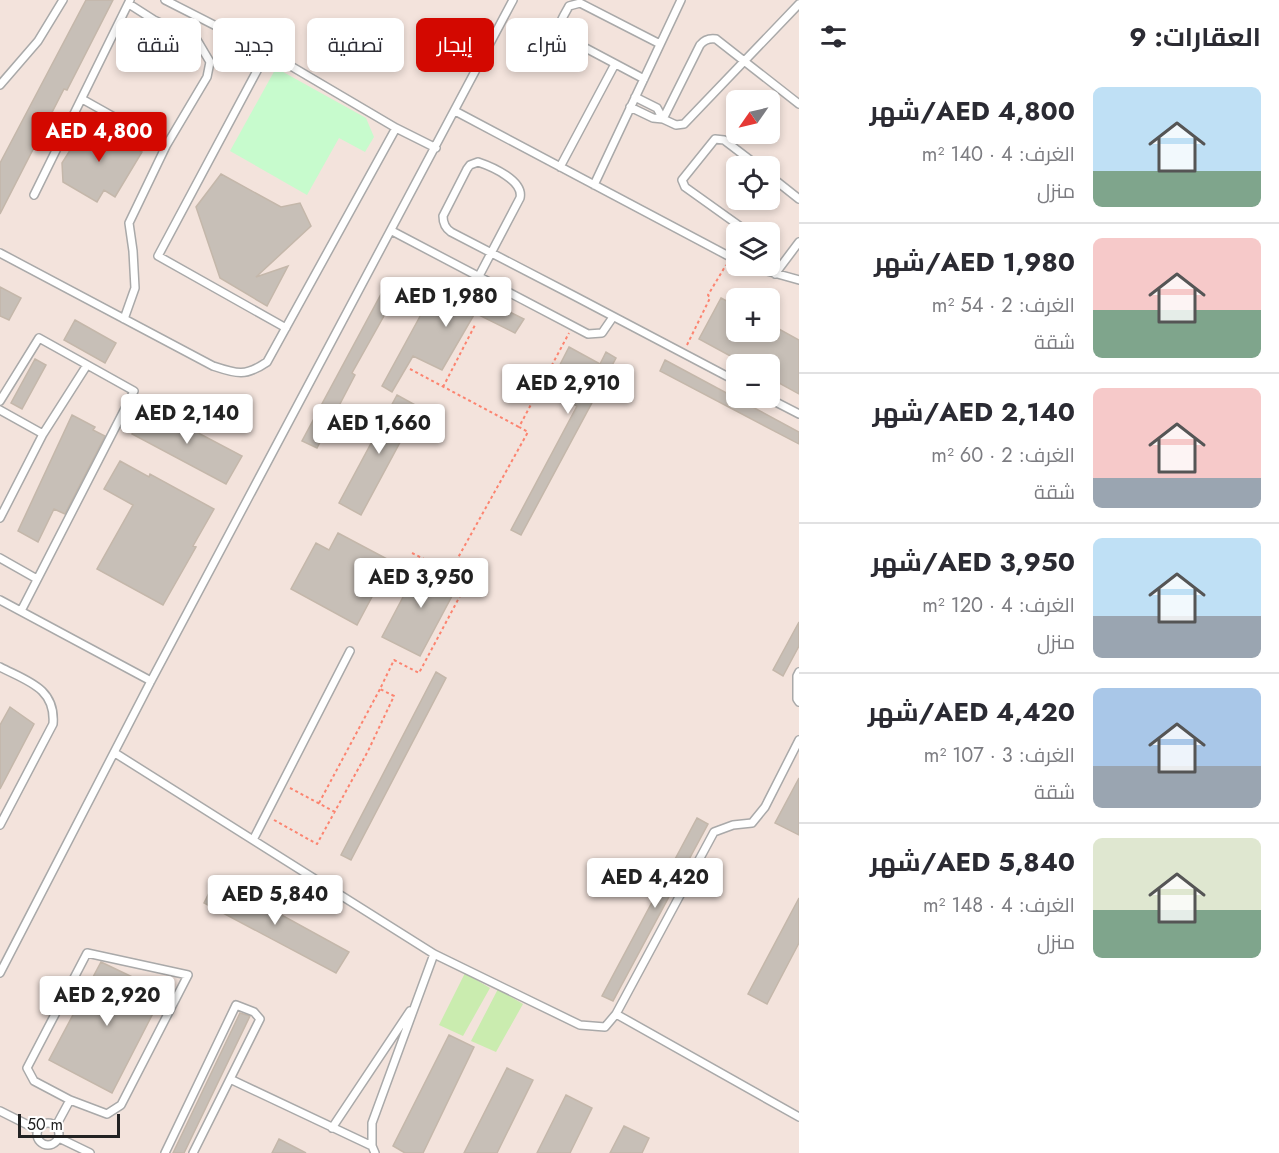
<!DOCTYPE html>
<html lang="ar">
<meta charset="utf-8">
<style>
:root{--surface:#fff;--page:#f7f7f7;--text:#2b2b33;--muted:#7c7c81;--line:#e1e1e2;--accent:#d30800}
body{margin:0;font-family:Jost,Cairo,sans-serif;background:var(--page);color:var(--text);direction:rtl;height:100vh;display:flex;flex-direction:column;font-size:22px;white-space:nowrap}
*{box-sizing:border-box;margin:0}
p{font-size:20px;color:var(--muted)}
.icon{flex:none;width:33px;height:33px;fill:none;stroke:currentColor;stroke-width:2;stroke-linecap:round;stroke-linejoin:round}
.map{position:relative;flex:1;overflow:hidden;direction:ltr}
.sheet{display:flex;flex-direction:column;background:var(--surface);width:480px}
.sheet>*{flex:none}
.banner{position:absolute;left:18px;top:18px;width:570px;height:54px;direction:rtl;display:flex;gap:12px}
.needle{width:39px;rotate:236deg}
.controls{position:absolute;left:726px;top:90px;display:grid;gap:12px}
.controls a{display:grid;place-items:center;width:54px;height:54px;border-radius:9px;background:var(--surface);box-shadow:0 3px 9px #0003;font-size:30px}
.scale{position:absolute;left:18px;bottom:15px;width:102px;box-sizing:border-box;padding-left:6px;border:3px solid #222;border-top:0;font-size:16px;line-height:21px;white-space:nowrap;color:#222;-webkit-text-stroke:4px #fff;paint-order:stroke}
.price{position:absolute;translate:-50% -51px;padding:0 14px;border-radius:6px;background:#fff;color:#222;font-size:20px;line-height:39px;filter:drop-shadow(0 2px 3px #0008)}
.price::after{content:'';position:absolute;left:50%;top:36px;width:18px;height:14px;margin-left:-9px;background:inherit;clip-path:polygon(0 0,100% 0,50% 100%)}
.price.on{background:var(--accent);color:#fff}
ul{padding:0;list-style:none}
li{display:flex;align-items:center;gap:18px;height:150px;padding:0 18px}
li+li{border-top:2px solid var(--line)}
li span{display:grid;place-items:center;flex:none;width:168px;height:120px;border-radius:9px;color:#555}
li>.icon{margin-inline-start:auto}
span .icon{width:72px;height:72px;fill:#fffc;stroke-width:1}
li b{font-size:26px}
h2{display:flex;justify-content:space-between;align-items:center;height:72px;padding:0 18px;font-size:26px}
.chip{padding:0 21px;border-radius:9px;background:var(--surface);box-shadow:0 3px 9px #0003;font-size:21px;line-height:54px}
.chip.on{background:var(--accent);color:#fff}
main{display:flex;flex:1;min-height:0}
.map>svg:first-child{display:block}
.military{fill:#f3e3dc;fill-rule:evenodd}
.grass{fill:#caecaf}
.park{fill:#c7fbcd}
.building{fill:#c7bfb7;stroke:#c4b7aa;stroke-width:1.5}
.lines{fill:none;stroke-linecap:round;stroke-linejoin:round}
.lane-casing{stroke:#a9a9a9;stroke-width:10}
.path{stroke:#fc8470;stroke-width:2;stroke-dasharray:3 3;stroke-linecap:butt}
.lane{stroke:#fff;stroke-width:7}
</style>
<main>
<section class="sheet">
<h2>العقارات: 9<svg class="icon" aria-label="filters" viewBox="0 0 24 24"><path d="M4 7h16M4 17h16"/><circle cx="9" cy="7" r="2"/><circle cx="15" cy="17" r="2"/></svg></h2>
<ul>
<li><span style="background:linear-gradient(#bfe0f5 70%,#7fa58c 0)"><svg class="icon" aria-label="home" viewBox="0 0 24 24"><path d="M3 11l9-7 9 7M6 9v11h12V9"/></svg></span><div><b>AED 4,800/شهر</b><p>الغرف: 4 · 140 m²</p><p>منزل</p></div></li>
<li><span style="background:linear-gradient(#f6c9c9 60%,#7fa58c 0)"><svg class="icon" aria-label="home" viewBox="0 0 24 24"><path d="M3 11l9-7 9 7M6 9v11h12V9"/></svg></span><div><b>AED 1,980/شهر</b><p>الغرف: 2 · 54 m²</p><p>شقة</p></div></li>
<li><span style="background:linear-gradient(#f6c9c9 75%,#9aa5b1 0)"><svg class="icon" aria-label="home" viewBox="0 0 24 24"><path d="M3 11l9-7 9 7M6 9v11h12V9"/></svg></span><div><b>AED 2,140/شهر</b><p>الغرف: 2 · 60 m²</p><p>شقة</p></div></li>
<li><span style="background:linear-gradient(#bfe0f5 65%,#9aa5b1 0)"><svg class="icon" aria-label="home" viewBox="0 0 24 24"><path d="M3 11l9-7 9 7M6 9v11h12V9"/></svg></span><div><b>AED 3,950/شهر</b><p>الغرف: 4 · 120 m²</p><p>منزل</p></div></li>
<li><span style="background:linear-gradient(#a9c7e8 65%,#9aa5b1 0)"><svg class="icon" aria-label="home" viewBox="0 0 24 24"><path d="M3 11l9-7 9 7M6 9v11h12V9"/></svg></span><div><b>AED 4,420/شهر</b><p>الغرف: 3 · 107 m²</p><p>شقة</p></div></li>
<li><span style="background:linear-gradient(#dfe7d0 60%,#7fa58c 0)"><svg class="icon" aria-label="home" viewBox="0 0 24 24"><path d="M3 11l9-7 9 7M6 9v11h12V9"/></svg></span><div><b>AED 5,840/شهر</b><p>الغرف: 4 · 148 m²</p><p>منزل</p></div></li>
</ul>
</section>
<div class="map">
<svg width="799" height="1153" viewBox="0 0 799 1153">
<rect width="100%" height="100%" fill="#f2efe9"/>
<path class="military" d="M 0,0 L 799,0 L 799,1153 L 0,1153 ZM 736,100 L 770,100 L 770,134 L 736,134 ZM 736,166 L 770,166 L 770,200 L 736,200 ZM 736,232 L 770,232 L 770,266 L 736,266 ZM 736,298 L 770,298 L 770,332 L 736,332 ZM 736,364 L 770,364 L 770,398 L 736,398 Z"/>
<path class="grass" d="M 465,973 L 490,988 L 463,1036 L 439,1025 Z
M 498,989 L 523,1004 L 496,1052 L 471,1041 Z"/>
<path class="park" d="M 276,68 L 366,118 L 374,137 L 365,152 L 339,138 L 307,195 L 230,151 Z"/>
<path class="building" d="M 86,0 L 113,0 L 67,90 L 64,89 L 0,214 L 0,163 Z
M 89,120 L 142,152 L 115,197 L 104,190 L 97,202 L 63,182 L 62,163 Z
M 221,174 L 281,207 L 300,203 L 311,226 L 256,277 L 288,266 L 267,306 L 220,278 L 196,207 Z
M 441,278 L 524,319 L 515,333 L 475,313 L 442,370 L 413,356 L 392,392 L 382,386 Z
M 387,283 L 399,289 L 352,373 L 355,375 L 317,448 L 302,441 Z
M 0,287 L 21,298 L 9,320 L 0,316 Z
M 721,298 L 736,306 L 736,332 L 770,332 L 770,324 L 799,340 L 799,394 L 770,378 L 770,364 L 745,364 L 699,339 Z
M 75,320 L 116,343 L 105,363 L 64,340 Z
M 569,347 L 600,364 L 606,352 L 616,358 L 521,535 L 511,530 L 577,406 L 547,390 Z
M 35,359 L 46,365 L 22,409 L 11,403 Z
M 665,360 L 799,432 L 799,444 L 660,371 Z
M 397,395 L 419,407 L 361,515 L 339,503 Z
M 147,406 L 242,456 L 226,484 L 132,434 Z
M 72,415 L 95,427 L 93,430 L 105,436 L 65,514 L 54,509 L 38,542 L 18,531 Z
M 120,461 L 149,477 L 150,474 L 214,509 L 193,546 L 196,547 L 163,605 L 97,569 L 133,505 L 104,489 Z
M 338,533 L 391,561 L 357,625 L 291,589 L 316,543 L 329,550 Z
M 421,563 L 460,581 L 420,656 L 382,637 Z
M 799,622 L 799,646 L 783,676 L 773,670 Z
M 436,672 L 446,678 L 351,860 L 341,855 Z
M 10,707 L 34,724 L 0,789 L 0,725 Z
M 799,778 L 799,835 L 775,823 Z
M 697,818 L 708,824 L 613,1001 L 602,996 Z
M 216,879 L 349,952 L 336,973 L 204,903 Z
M 799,898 L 799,943 L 767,1004 L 748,994 Z
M 101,962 L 164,992 L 112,1093 L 49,1060 Z
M 240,1013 L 250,1016 L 184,1153 L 173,1153 Z
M 449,1035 L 474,1047 L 423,1153 L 405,1153 L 393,1146 Z
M 507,1068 L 533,1080 L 497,1153 L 464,1153 Z
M 566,1095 L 592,1108 L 570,1153 L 537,1153 Z
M 624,1126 L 649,1138 L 642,1153 L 610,1153 Z
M 279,1139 L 306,1153 L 272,1153 Z"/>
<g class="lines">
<defs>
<path id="lane" d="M 165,0 L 267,52 L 396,128 L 436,148
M 267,52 L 158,256 L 286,328
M 644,79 L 563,36 C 555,26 564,16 569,6 L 580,3 L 660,44
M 0,85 L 38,41 L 63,0
M 635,97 L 657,108 L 663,119
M 82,99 L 166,146
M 630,107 L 653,118 L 663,119 L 676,125 L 684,124 L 799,4
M 455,111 L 736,260
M 663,119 L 700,45 C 704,40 709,38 716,39 L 799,104
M 560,167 L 615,64
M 770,176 L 799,199
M 594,185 L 681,0
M 34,195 L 130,0
M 392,231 L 588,334 L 602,333 L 613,317
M 748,232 L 685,187 L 682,180 L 715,139 L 724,140 L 758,166
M 0,253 L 213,366 C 237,374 245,377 267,362 L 396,128
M 749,266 L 799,280
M 775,274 L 799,242
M 479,276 L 520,198 C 524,181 493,167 478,162 L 470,165 L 467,169 L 443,216 C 443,223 445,228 451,232 C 546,281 642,331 736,381
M 124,319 L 135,288 L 133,251 L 129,223 L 166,146 L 207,77 L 210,62 L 197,40 L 154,20 L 129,4
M 768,398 L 799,414
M 0,401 L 39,338 L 134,391 L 21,611
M 0,410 L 43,434
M 0,518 L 43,434 L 87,365
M 0,558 L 37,579
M 0,600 L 151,681
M 0,667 C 27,681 56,688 53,724 L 0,825
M 799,672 L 797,676 L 797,699 L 799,702
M 115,753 L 434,954 L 580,1025 L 605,1027 L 616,1014 L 714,832 L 733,825 L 752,823 L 765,807 L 799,740
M 253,840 L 350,651
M 87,953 L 188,975 L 121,1105 L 107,1114 L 70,1100 L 34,1081 L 27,1068 Z
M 0,973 L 151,681 L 513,0
M 616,1014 L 799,1117
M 230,1079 L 372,1146
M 0,1111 L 38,1130
M37 1134a11 11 0 1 1 22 0a11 11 0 1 1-22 0Z
M 56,1126 L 70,1100
M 332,1128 L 410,1011
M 59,1138 L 90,1153
M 165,1153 L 236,1005 L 254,1012 L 260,1019 L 193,1153
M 375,1153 L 372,1146 L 372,1123 L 434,954"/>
</defs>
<use href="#lane" class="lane-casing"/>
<path class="path" d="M 687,345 L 710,298 L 708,295 L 726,265
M 410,369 L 519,427
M 443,387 L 475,325
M 450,572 L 528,432 L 519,427 L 569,333
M 290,788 L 335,812
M 319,803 L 380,689
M 274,820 L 317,844 L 368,751 L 394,696 L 380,689 L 394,660 L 419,673 L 468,581 L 410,552"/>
<use href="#lane" class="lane"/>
</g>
</svg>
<div class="controls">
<a><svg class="needle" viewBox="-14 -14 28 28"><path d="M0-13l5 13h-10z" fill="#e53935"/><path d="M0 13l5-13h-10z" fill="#7c7c81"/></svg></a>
<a><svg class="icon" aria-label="locate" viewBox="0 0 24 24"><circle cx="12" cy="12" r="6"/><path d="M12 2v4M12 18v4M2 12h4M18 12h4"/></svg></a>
<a><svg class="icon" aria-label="layers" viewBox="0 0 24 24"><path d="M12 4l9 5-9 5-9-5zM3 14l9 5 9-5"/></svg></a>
<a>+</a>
<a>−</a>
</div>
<div class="scale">50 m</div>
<b class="price on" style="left:99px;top:163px">AED 4,800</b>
<b class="price" style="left:446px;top:328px">AED 1,980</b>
<b class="price" style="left:568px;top:415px">AED 2,910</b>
<b class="price" style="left:187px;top:445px">AED 2,140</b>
<b class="price" style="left:379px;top:455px">AED 1,660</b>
<b class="price" style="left:421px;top:609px">AED 3,950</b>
<b class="price" style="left:655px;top:909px">AED 4,420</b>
<b class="price" style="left:275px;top:926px">AED 5,840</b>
<b class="price" style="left:107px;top:1027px">AED 2,920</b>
<div class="banner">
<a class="chip">شراء</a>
<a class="chip on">إيجار</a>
<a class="chip">تصفية</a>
<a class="chip">جديد</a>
<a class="chip">شقة</a>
</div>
</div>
</main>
